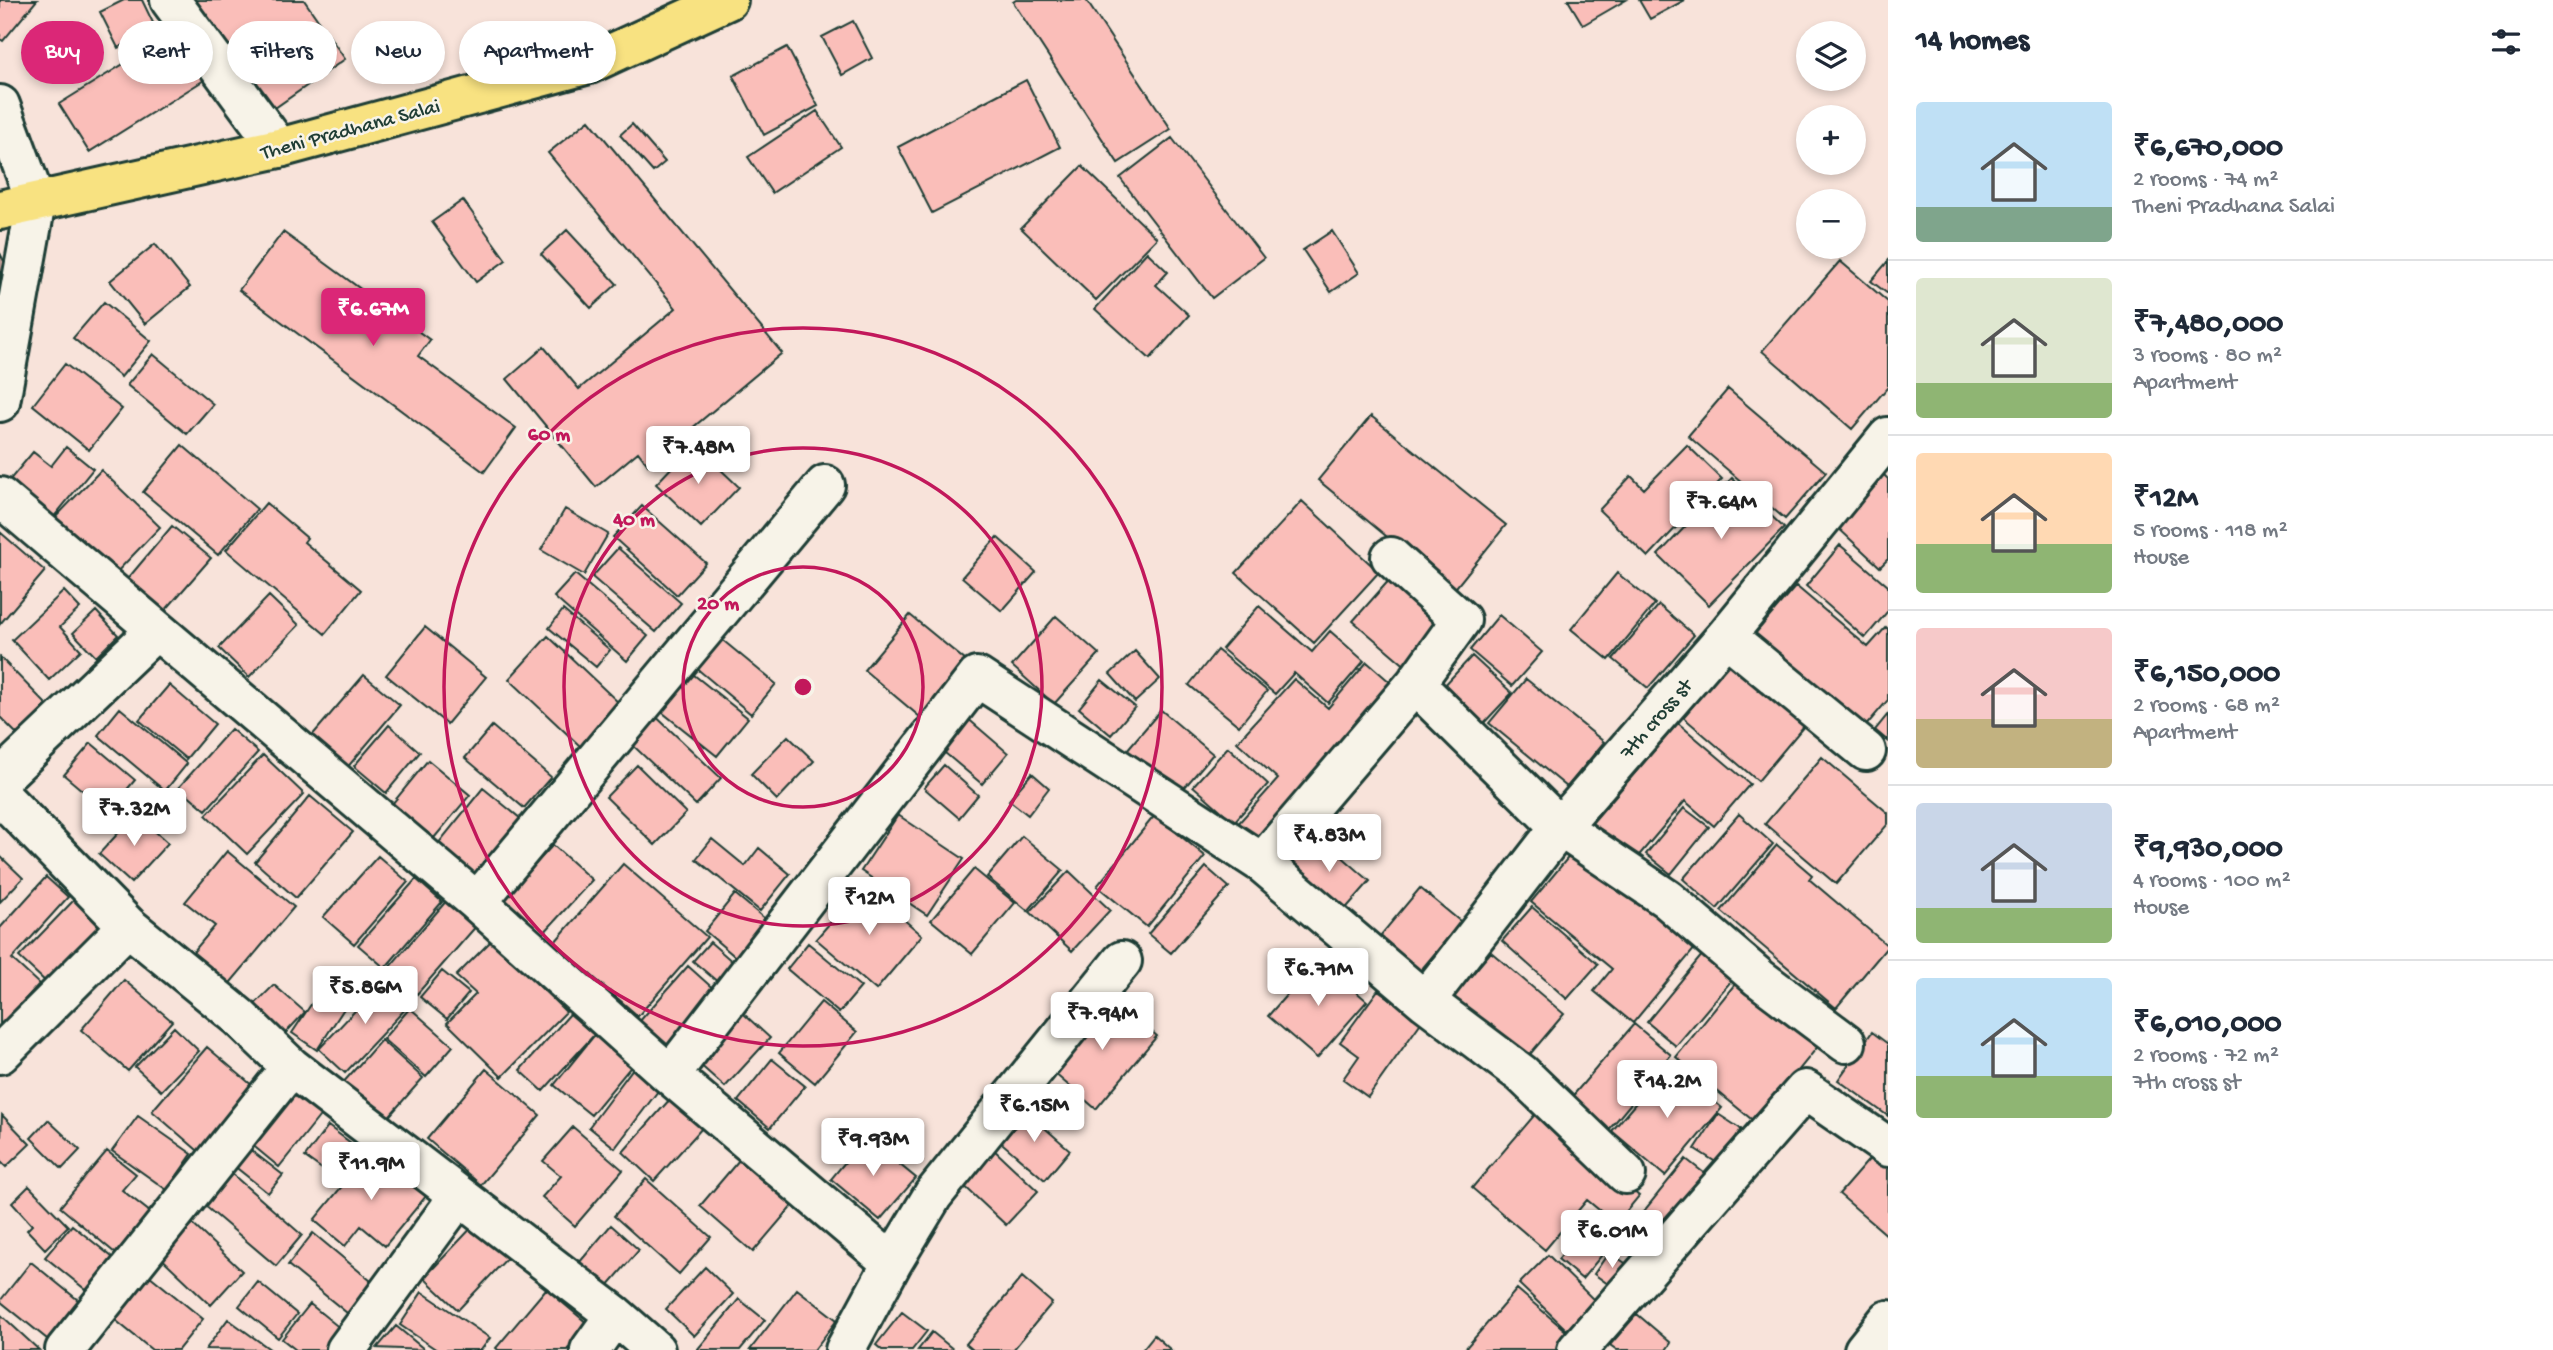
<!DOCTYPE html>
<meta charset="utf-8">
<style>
:root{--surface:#fff;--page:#f6f6f7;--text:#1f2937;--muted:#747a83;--line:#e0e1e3;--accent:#db2777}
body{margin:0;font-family:"Gochi Hand",sans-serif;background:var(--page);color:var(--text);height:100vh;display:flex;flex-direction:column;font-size:26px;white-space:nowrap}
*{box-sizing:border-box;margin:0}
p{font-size:23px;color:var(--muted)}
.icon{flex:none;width:38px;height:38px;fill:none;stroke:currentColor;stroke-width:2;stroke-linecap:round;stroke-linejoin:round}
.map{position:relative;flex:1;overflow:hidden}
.drawer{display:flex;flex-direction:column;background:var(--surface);width:665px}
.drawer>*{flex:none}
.guide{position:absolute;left:21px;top:21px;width:665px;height:63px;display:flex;gap:14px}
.fabs{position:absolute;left:1796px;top:21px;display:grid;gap:14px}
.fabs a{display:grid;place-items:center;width:70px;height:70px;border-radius:50%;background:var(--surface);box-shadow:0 4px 10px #0003;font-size:35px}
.price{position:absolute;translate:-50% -60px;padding:0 16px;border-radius:7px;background:#fff;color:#222;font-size:23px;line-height:46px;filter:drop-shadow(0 2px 4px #0008)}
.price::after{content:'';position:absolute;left:50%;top:42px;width:21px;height:16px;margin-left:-10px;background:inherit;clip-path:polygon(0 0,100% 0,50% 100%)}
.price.selected{background:var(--accent);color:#fff}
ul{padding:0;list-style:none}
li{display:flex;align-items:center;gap:21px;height:175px;padding:0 28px}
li+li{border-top:2px solid var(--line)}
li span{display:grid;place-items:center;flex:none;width:196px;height:140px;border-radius:7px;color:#555}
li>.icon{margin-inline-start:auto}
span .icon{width:84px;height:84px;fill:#fffc;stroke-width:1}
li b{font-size:30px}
h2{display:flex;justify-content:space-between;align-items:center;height:84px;padding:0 28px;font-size:30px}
.chip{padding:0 24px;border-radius:32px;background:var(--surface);box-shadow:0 4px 10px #0003;font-size:24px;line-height:63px}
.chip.selected{background:var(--accent);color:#fff}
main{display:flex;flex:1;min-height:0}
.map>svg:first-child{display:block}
.building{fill:#fabeb9;stroke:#1f3d34;stroke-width:2}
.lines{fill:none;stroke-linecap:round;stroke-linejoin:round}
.minor-casing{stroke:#1f3d34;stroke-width:44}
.major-casing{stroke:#1f3d34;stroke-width:44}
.minor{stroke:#f7f3e8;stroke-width:38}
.major{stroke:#f8e281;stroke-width:38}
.ring{fill:none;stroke:#c2185b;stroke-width:3.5}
.labels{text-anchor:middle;stroke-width:5;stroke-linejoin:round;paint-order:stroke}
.street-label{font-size:21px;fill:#1f3d34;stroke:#f7f3e8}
.centre{fill:#c2185b;stroke:#f7f3e8;stroke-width:3.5}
.ring-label{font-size:21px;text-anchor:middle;font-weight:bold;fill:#c2185b;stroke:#f7f3e8;stroke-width:5;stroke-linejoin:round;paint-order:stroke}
</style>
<main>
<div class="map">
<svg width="1888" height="1350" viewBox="0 0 1888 1350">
<rect width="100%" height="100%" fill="#f8e3da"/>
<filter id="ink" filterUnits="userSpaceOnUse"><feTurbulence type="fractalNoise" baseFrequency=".0143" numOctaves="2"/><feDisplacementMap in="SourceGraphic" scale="14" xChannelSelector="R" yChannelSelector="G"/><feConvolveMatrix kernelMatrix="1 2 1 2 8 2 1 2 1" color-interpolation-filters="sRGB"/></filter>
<g filter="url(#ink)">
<path class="building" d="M 0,0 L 37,0 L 3,41 L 0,39 Z
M 124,0 L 142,0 L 156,29 L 118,48 L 100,12 Z
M 196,0 L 304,0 L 345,59 L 272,110 Z
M 1016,0 L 1086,0 L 1171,129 L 1118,163 L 1013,2 Z
M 1568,0 L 1626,0 L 1583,25 Z
M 1639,0 L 1685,0 L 1650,19 Z
M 853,21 L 872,58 L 842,75 L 822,37 Z
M 180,29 L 209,77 L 89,152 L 59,104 Z
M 787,47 L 818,106 L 764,135 L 733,76 Z
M 1026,80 L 1060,147 L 932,213 L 898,147 Z
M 817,111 L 841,147 L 772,193 L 748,157 Z
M 589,120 L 782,353 L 648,465 L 638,452 L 596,487 L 507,379 L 544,347 L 579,389 L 676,308 L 548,153 Z
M 632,124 L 665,162 L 653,172 L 620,135 Z
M 1172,138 L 1264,258 L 1212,298 L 1120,178 Z
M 1082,166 L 1157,238 L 1096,300 L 1021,228 Z
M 463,200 L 506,260 L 476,282 L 432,222 Z
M 567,230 L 617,284 L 591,308 L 541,254 Z
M 1332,231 L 1359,273 L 1331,292 L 1303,250 Z
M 283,232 L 430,340 L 418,356 L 516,428 L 484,472 L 239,290 Z
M 155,244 L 190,287 L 145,324 L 110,281 Z
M 1147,252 L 1168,272 L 1156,285 L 1189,315 L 1150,359 L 1095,309 Z
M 0,253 L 16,287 L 0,295 Z
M 1840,261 L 1888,302 L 1888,387 L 1852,429 L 1762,351 Z
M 1888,261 L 1888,294 L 1871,281 Z
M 104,302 L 151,341 L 121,377 L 73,338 Z
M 153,354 L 213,404 L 187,434 L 127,385 Z
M 65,364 L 122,409 L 89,450 L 33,405 Z
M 1728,389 L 1826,472 L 1785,519 L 1688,436 Z
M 1371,416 L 1506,525 L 1453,591 L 1318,480 Z
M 694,444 L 739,487 L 701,527 L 656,484 Z
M 182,445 L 257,509 L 218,555 L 143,492 Z
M 1687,445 L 1722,479 L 1648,557 L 1599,510 L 1631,476 L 1644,489 Z
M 66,447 L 93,469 L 48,524 L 3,488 L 33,452 L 51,466 Z
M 101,470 L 160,527 L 110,579 L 51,522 Z
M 1883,474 L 1888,479 L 1888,559 L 1880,567 L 1836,526 Z
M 1732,478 L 1784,528 L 1709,605 L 1658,555 Z
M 1302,501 L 1379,572 L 1314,643 L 1236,573 Z
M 266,503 L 307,538 L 304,542 L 361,590 L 325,634 L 226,550 Z
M 642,506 L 706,563 L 677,595 L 613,537 Z
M 565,509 L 608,534 L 584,575 L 541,550 Z
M 172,526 L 211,558 L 157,620 L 120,588 Z
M 0,532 L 45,571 L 0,624 Z
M 997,537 L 1036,572 L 1002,611 L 962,577 Z
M 1840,545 L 1888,586 L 1888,611 L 1865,638 L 1806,586 Z
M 618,548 L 681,603 L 656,632 L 592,577 Z
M 1617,573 L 1655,604 L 1609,660 L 1571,629 Z
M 575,574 L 648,636 L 627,661 L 554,597 Z
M 1391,578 L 1446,625 L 1408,668 L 1353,621 Z
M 1796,586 L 1868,647 L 1886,627 L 1888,629 L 1888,700 L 1864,728 L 1754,635 Z
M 64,591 L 80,608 L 60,627 L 81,650 L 49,680 L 12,640 Z
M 269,596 L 299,625 L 249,677 L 219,648 Z
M 1659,605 L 1694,635 L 1648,688 L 1613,659 Z
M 1259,606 L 1312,652 L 1330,631 L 1364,661 L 1328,703 L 1294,673 L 1275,694 L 1222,649 Z
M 563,610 L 610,650 L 596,667 L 549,628 Z
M 96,611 L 118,635 L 96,657 L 73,633 Z
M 910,615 L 966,661 L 920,717 L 864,670 Z
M 1499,615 L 1542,652 L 1512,686 L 1470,650 Z
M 1056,616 L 1099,654 L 1054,704 L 1012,666 Z
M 425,627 L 486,677 L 447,724 L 386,675 Z
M 714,633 L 776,684 L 751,714 L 689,662 Z
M 548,636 L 620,704 L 581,747 L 509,679 Z
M 1217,650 L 1267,691 L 1239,726 L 1189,685 Z
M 1135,651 L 1160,679 L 1135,702 L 1110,674 Z
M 1472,656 L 1512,693 L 1481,726 L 1441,689 Z
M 0,657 L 47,705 L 18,735 L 0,717 Z
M 1367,662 L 1398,689 L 1258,847 L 1236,826 L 1278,779 L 1237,742 L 1294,679 L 1328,708 Z
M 1730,662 L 1804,726 L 1758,781 L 1683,717 Z
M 684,667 L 748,718 L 717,756 L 653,705 Z
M 364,675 L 400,705 L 346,769 L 310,738 Z
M 1526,679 L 1604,742 L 1567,787 L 1489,723 Z
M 1102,680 L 1135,707 L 1111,735 L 1079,708 Z
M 169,685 L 215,724 L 186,759 L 139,720 Z
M 120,708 L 187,764 L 165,791 L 98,735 Z
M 649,710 L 721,778 L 696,805 L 624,737 Z
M 1161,710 L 1213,754 L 1179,794 L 1127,750 Z
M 1888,714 L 1888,741 L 1875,730 Z
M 966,717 L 1008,753 L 982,784 L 939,748 Z
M 1678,723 L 1750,784 L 1714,826 L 1685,801 L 1635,860 L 1592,823 Z
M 389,725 L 420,752 L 386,793 L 354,766 Z
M 492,726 L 551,777 L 524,808 L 465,758 Z
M 231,729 L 258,752 L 206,810 L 179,787 Z
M 788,736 L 814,761 L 777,800 L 751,774 Z
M 91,743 L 135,780 L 108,812 L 64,775 Z
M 1228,747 L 1268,784 L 1234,822 L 1193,786 Z
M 263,755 L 304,794 L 247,854 L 206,815 Z
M 1822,757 L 1888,813 L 1888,824 L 1836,884 L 1765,824 Z
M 428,760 L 470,795 L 434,838 L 392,804 Z
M 637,765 L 686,813 L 655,845 L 606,797 Z
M 944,765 L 978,795 L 959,818 L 924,788 Z
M 1032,773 L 1049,788 L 1028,815 L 1009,800 Z
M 483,788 L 521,819 L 475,876 L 437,845 Z
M 310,796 L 353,832 L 296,898 L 255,862 Z
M 1684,808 L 1709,827 L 1671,874 L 1646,854 Z
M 136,814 L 168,843 L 131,883 L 99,854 Z
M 1739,814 L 1773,844 L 1717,909 L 1683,879 Z
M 898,815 L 964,859 L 927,915 L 861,871 Z
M 1155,815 L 1205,856 L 1147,927 L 1097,886 Z
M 1316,834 L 1370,881 L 1341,914 L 1287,867 Z
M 1022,836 L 1063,870 L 1028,911 L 987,877 Z
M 712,839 L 745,866 L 759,848 L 790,874 L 760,911 L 696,859 Z
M 553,845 L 592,880 L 542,935 L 503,899 Z
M 1777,845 L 1812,875 L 1809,879 L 1888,946 L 1836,1008 L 1721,911 Z
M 1576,848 L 1696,947 L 1633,1023 L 1594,991 L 1612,969 L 1531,902 Z
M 227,851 L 294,907 L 226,988 L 189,957 L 215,926 L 185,902 Z
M 0,856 L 23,878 L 0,902 Z
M 378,856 L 408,882 L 354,944 L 323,917 Z
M 623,864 L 707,937 L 638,1016 L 554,943 Z
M 1206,867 L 1229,887 L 1171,953 L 1148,934 Z
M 974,869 L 1015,903 L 972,954 L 931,920 Z
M 1069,871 L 1110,910 L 1072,951 L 1030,912 Z
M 46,877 L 68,897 L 12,959 L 39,984 L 0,1027 L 0,928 Z
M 416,879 L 442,902 L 385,968 L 358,945 Z
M 863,885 L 922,935 L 876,990 L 816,939 Z
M 1420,888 L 1461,922 L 1416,976 L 1375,942 Z
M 735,894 L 776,928 L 745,965 L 705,931 Z
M 448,899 L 478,924 L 417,994 L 387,970 Z
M 74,900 L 100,925 L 46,982 L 19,957 Z
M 1532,907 L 1598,964 L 1567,999 L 1502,941 Z
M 492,940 L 566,1012 L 502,1077 L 447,1023 L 476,994 L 456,976 Z
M 710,942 L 742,970 L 726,989 L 693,961 Z
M 808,943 L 861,987 L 839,1013 L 787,969 Z
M 1707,949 L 1737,974 L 1676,1046 L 1647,1022 Z
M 1491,952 L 1564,1014 L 1520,1066 L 1447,1004 Z
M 1318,959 L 1367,1001 L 1317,1058 L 1268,1016 Z
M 688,966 L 717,992 L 668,1047 L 639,1022 Z
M 442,971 L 469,993 L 447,1019 L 420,997 Z
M 1743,974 L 1824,1039 L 1756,1123 L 1676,1057 Z
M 385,979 L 411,1003 L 345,1073 L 319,1049 Z
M 124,980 L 172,1021 L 128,1071 L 81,1030 Z
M 274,985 L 305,1012 L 281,1038 L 250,1009 Z
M 322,988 L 347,1004 L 317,1050 L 292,1033 Z
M 1378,990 L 1422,1021 L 1368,1097 L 1343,1079 L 1359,1056 L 1340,1042 Z
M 1108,994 L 1157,1036 L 1096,1109 L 1047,1067 Z
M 821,1002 L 857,1032 L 815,1083 L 779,1053 Z
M 733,1004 L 770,1038 L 725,1087 L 688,1054 Z
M 410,1008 L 453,1046 L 426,1077 L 383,1039 Z
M 570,1014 L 594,1035 L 543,1091 L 520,1070 Z
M 1634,1024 L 1671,1055 L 1608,1131 L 1570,1099 Z
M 174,1027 L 199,1051 L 161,1091 L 135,1067 Z
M 597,1032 L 634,1063 L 591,1115 L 554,1085 Z
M 1872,1032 L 1888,1044 L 1888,1116 L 1838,1080 Z
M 381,1040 L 423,1078 L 384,1122 L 341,1085 Z
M 207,1047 L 260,1092 L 204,1156 L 152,1111 Z
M 772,1059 L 805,1086 L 770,1128 L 738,1101 Z
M 1669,1064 L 1722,1108 L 1665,1176 L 1612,1131 Z
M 634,1067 L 661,1087 L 615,1148 L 589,1127 Z
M 486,1069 L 540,1115 L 481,1185 L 427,1139 Z
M 290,1085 L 323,1112 L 279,1167 L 245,1139 Z
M 671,1098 L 703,1127 L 654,1181 L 623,1152 Z
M 1023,1109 L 1070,1150 L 1045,1180 L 997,1139 Z
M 1538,1111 L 1639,1196 L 1616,1224 L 1587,1200 L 1545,1250 L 1472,1188 Z
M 1718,1114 L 1741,1129 L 1719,1164 L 1695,1149 Z
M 2,1115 L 30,1144 L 6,1167 L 0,1161 Z
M 138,1116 L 192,1154 L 167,1190 L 112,1151 Z
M 48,1120 L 80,1150 L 62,1169 L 31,1138 Z
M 328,1126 L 359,1149 L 336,1179 L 305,1157 Z
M 573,1127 L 623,1170 L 575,1226 L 542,1197 L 561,1176 L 543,1161 Z
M 866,1137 L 916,1178 L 880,1220 L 831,1179 Z
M 991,1147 L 1038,1191 L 1006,1225 L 959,1181 Z
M 248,1148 L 283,1175 L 268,1193 L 233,1165 Z
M 1879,1148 L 1888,1156 L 1888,1236 L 1839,1194 Z
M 372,1150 L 427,1195 L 385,1246 L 361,1226 L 345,1246 L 314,1220 Z
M 107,1151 L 136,1174 L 122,1190 L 155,1216 L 121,1258 L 60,1207 Z
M 745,1153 L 799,1198 L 753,1252 L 700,1206 Z
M 1686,1159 L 1709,1177 L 1658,1240 L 1635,1222 Z
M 232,1174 L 302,1235 L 276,1266 L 204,1205 Z
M 646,1179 L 711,1237 L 679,1274 L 614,1216 Z
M 29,1186 L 68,1226 L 45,1249 L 27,1230 L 32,1225 L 12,1203 Z
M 1593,1217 L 1617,1237 L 1582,1279 L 1558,1259 Z
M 186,1218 L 242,1271 L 211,1305 L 154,1251 Z
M 477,1222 L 511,1254 L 458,1310 L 424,1278 Z
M 72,1225 L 122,1265 L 96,1298 L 45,1257 Z
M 611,1225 L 639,1250 L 607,1287 L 579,1263 Z
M 313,1233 L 377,1286 L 352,1317 L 288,1265 Z
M 1609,1252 L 1631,1267 L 1615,1289 L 1594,1274 Z
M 1548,1255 L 1595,1301 L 1567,1330 L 1519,1284 Z
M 31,1262 L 89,1309 L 57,1347 L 0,1301 Z
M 705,1267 L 733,1294 L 694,1336 L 666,1309 Z
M 144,1271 L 203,1319 L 178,1350 L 152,1350 L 108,1314 Z
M 1022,1277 L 1052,1303 L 1013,1350 L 973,1350 L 966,1344 Z
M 258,1282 L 297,1314 L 278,1338 L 239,1306 Z
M 546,1289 L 588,1324 L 567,1350 L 498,1350 L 496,1348 Z
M 797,1289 L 837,1320 L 814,1350 L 750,1350 Z
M 1517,1289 L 1574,1338 L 1563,1350 L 1464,1350 Z
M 422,1292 L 490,1338 L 481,1350 L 437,1350 L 400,1325 Z
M 739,1299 L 765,1320 L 740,1350 L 697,1350 Z
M 310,1304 L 346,1333 L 331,1350 L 296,1350 L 282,1339 Z
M 902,1312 L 927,1331 L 912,1350 L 882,1350 L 876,1345 Z
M 0,1314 L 39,1350 L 0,1350 Z
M 1637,1314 L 1671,1343 L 1666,1350 L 1617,1350 L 1610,1345 Z
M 228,1319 L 271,1350 L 206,1349 Z
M 396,1326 L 425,1350 L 377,1348 Z
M 932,1332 L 954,1350 L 918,1350 Z
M 1154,1335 L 1171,1350 L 1142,1350 Z"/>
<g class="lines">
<defs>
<path id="minor" d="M 170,0 L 279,148
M 0,105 L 36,202 L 0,402
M 0,497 L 477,902 L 670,1075 L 977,677 L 1262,863 L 1425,1001 L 1522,1074 L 1626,1174
M 1726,636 L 1866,751
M 1415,684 L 1560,827 L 1667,899 L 1759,978 L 1846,1043
M 0,779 L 156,630
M 0,795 L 128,926 L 239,1017 L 291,1067 L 615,1315
M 1262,863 L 1415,684 L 1461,620 L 1391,557
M 477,902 L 825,485
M 1425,1001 L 1560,827 L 1726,636 L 1888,437
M 0,1054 L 128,926
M 670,1075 L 892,1263 L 845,1350
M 892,1263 L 933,1195 L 1122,961
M 65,1350 L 291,1067
M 346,1350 L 459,1196
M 590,1350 L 615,1315 L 655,1350
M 1577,1350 L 1805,1090 L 1888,1147
M 1864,1350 L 1888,1320"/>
<path id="major" d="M 0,210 L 279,148 L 589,64 L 728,0"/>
</defs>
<use href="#minor" class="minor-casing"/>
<use href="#major" class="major-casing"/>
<use href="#minor" class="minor"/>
<use href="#major" class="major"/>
</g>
</g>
<g class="ring">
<circle cx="803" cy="687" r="120"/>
<circle cx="803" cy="687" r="239"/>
<circle cx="803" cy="687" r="359"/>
</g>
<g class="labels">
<g class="street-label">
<text transform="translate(350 128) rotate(-15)" y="7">Theni Pradhana Salai</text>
<text transform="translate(1655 718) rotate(-49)" y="7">7th cross st</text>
</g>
</g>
<circle cx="803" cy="687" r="10" class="centre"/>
<g class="ring-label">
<text x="549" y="440">60 m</text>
<text x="634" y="525">40 m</text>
<text x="718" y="609">20 m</text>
</g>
</svg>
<div class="fabs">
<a><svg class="icon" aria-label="layers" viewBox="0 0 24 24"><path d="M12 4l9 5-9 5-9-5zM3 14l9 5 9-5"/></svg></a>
<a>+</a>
<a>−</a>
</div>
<b class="price selected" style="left:373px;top:348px">₹6.67M</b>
<b class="price" style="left:698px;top:486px">₹7.48M</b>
<b class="price" style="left:1721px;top:541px">₹7.64M</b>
<b class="price" style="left:134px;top:848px">₹7.32M</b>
<b class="price" style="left:1329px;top:874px">₹4.83M</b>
<b class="price" style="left:869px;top:937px">₹12M</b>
<b class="price" style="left:1318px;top:1008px">₹6.71M</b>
<b class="price" style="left:365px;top:1026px">₹5.86M</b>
<b class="price" style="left:1102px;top:1052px">₹7.94M</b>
<b class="price" style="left:1667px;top:1120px">₹14.2M</b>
<b class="price" style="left:1034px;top:1144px">₹6.15M</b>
<b class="price" style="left:873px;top:1178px">₹9.93M</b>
<b class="price" style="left:371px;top:1202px">₹11.9M</b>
<b class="price" style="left:1612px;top:1270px">₹6.01M</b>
<div class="guide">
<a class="chip selected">Buy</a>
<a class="chip">Rent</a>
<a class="chip">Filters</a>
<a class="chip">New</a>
<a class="chip">Apartment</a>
</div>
</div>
<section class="drawer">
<h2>14 homes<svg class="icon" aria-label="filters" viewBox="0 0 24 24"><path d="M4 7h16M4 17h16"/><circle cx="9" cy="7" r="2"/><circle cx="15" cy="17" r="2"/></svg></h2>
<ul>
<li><span style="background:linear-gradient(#bfe0f5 75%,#7fa58c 0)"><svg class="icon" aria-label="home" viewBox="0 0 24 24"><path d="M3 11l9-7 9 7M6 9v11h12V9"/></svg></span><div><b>₹6,670,000</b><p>2 rooms · 74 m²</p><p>Theni Pradhana Salai</p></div></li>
<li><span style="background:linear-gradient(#dfe7d0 75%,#8fb573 0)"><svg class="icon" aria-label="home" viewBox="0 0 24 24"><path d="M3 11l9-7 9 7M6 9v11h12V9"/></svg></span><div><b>₹7,480,000</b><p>3 rooms · 80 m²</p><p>Apartment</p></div></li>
<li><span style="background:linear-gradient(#ffd9b3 65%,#8fb573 0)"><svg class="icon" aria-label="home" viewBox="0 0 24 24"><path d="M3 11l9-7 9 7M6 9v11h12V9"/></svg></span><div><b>₹12M</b><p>5 rooms · 118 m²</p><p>House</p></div></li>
<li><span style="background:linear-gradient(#f6c9c9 65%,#c2b280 0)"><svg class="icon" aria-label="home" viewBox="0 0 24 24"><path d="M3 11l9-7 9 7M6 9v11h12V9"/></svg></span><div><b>₹6,150,000</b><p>2 rooms · 68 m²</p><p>Apartment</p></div></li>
<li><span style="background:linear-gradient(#c9d6e8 75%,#8fb573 0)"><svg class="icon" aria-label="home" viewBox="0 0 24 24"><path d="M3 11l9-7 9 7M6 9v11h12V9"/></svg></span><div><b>₹9,930,000</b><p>4 rooms · 100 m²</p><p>House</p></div></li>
<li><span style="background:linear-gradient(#bfe0f5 70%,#8fb573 0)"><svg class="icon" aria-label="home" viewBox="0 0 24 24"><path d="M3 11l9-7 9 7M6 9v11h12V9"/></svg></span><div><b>₹6,010,000</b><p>2 rooms · 72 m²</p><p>7th cross st</p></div></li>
</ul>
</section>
</main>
